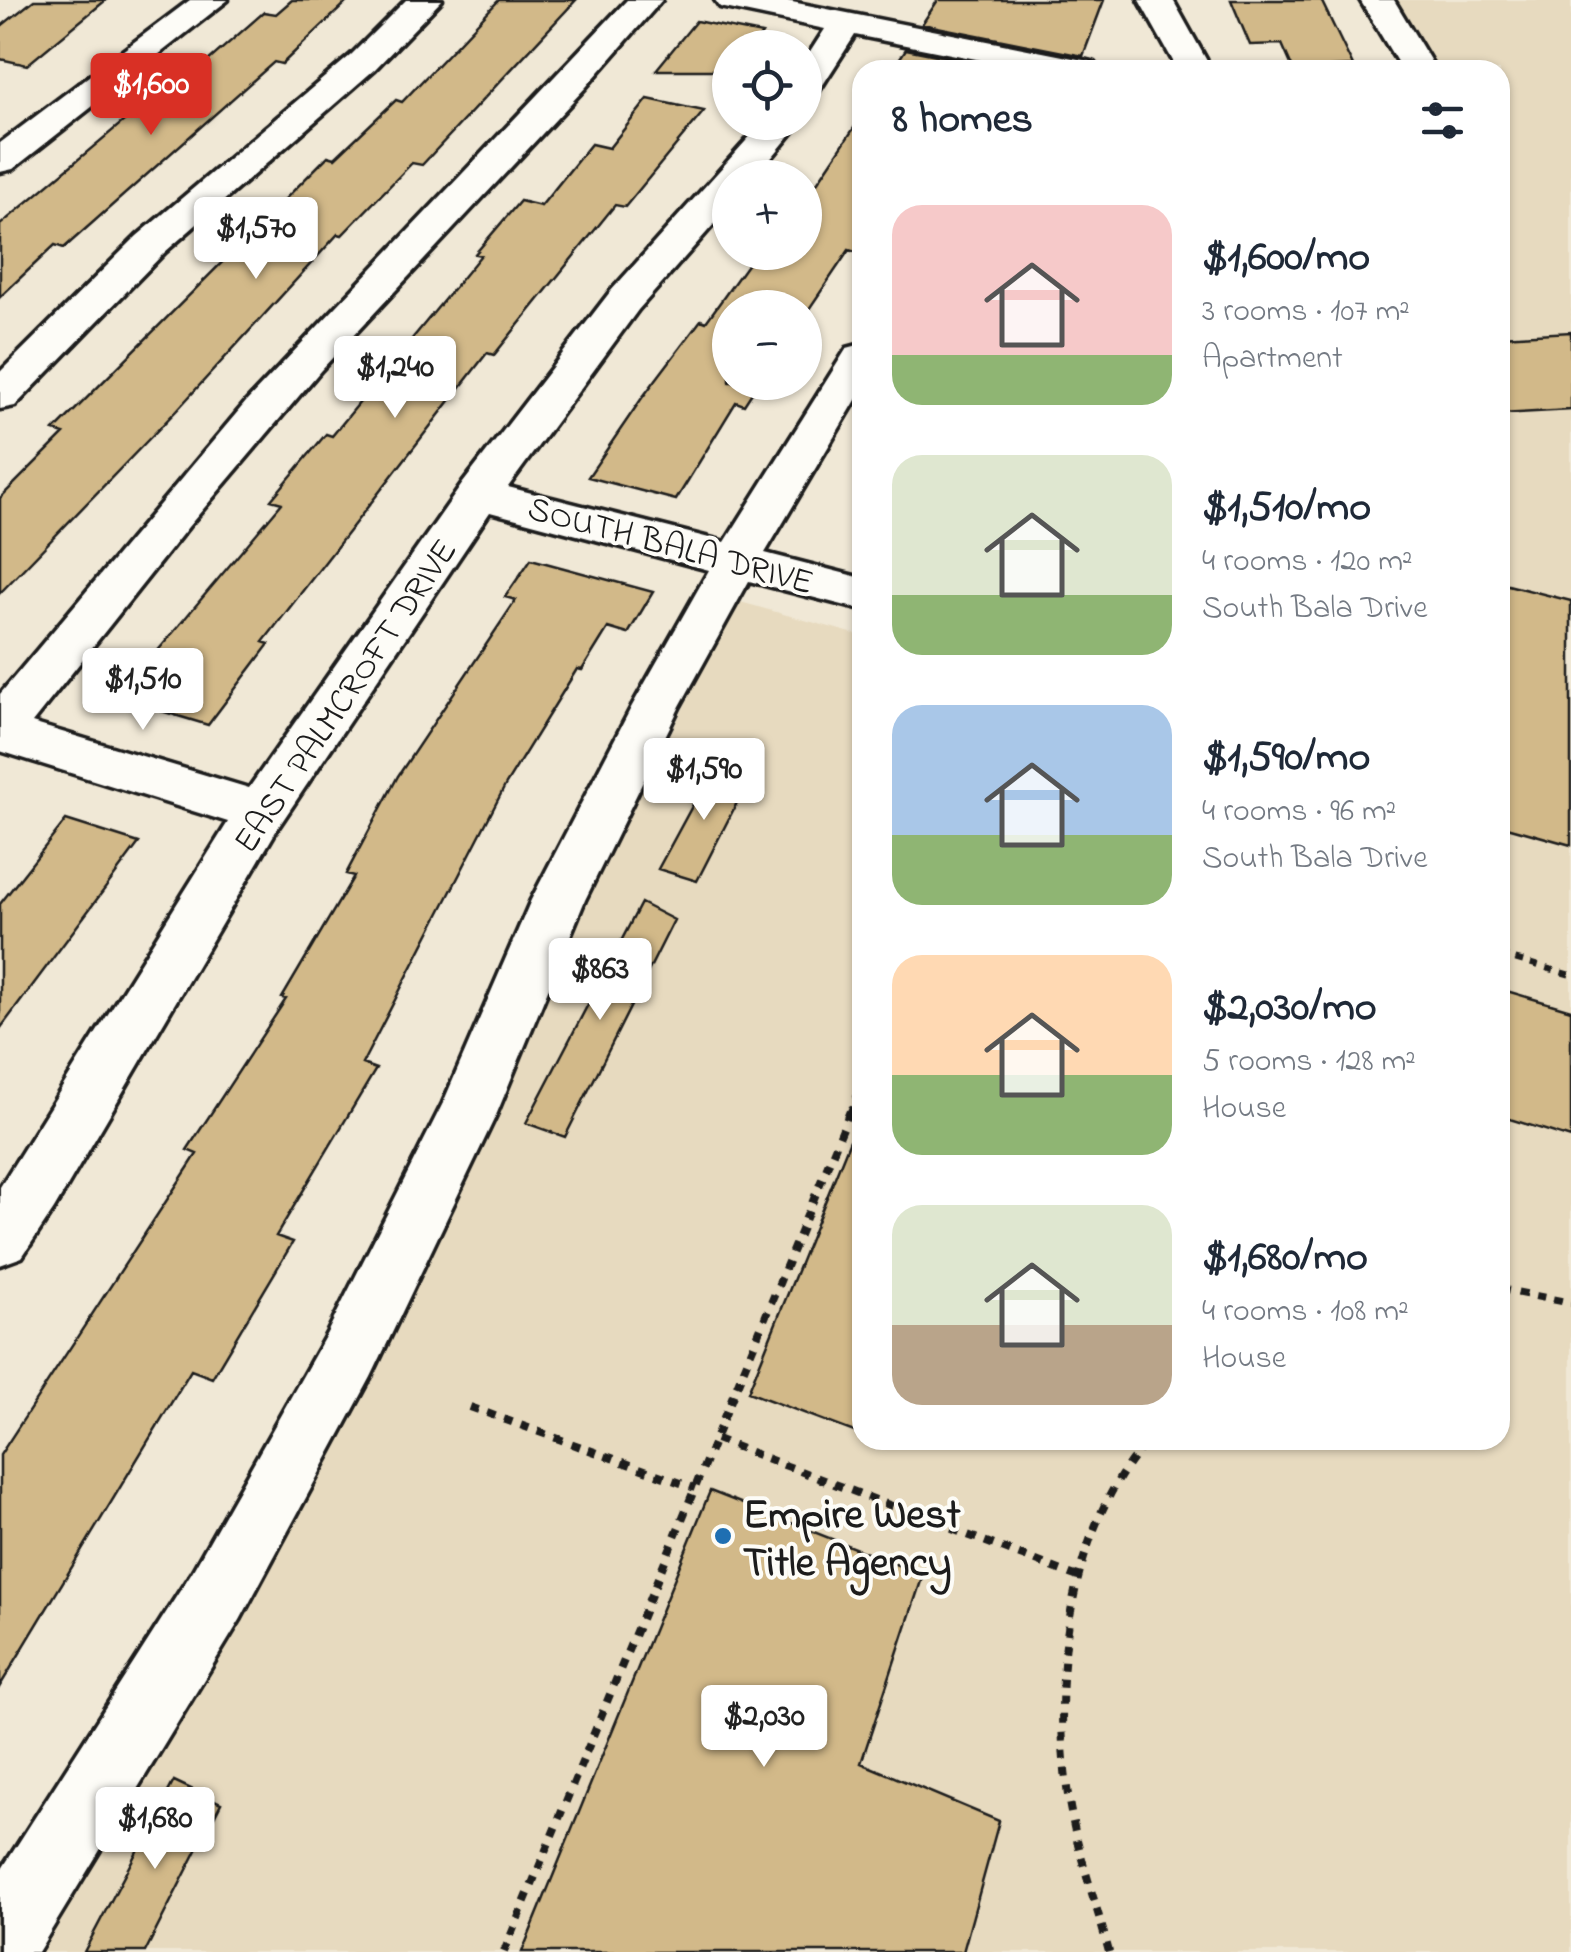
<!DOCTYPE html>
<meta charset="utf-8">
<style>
:root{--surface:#fff;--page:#f2f2f3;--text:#1f2937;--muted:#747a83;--accent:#d93025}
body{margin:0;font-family:"Indie Flower",sans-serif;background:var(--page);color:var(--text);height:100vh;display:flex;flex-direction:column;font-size:38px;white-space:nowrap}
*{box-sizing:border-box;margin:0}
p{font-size:32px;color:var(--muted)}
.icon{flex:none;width:55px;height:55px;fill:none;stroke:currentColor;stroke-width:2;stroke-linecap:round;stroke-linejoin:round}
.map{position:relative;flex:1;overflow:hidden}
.sheet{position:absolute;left:852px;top:60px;width:658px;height:1390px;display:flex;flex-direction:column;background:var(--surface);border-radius:30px;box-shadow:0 2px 8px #0004}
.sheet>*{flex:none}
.fabs{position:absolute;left:712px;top:30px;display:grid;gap:20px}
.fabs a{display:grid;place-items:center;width:110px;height:110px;border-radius:50%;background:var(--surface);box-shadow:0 2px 8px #0004;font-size:50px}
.price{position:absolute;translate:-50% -85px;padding:0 22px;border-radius:10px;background:#fff;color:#222;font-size:32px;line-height:65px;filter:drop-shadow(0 2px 5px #0008)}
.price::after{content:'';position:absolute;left:50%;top:60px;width:30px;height:22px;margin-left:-15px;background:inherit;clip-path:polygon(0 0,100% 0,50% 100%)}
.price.current{background:var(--accent);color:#fff}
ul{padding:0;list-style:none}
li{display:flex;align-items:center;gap:30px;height:250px;padding:0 40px}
li span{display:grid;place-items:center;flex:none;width:280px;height:200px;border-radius:30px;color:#555}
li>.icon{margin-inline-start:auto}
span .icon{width:120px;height:120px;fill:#fffc;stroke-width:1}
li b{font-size:42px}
h2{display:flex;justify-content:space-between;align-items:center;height:120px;padding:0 40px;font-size:42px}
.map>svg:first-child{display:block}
.built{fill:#e7dabf}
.building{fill:#d2b989;stroke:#1c1c1c;stroke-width:2.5}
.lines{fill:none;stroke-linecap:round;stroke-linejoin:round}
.minor-casing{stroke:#1c1c1c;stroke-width:7}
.path-far1{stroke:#1c1c1c;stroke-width:6;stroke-dasharray:8 8;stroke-linecap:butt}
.path{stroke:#1c1c1c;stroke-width:8;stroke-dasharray:9 9;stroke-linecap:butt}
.minor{fill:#fdfcf7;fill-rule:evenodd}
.poi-dot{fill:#1f6fb2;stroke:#fdfcf7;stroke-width:4}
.labels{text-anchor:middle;stroke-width:8;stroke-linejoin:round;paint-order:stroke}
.street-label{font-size:35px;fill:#1c1c1c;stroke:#fdfcf7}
.near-poi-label{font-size:42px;font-weight:bold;fill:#1c1c1c;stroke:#fdfcf7;text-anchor:start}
</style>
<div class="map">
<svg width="1571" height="1952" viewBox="0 0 1571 1952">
<rect width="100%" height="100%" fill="#f0e8d6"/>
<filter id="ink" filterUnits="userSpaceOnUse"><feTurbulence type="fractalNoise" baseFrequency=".01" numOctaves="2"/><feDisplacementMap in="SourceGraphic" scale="20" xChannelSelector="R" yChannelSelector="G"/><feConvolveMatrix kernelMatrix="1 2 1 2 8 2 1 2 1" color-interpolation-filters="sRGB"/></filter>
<g filter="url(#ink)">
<path class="built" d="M 1395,0 L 1571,0 L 1571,1952 L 17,1952 L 548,979 L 737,601 L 862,636 L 862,1440 L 1500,1440 L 1500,70 L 1438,70 Z"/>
<path class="building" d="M 34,0 L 106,0 L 27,65 L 0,59 L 0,27 Z
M 292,0 L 349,0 L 282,64 L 274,62 L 64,248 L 55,245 L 0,297 L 0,225 L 131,115 L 143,118 L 264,12 L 276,14 Z
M 499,0 L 576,0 L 422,165 L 412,163 L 342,235 L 338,234 L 177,410 L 0,593 L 0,498 L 64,434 L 54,431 L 328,156 L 335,158 L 396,100 L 402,102 Z
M 938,0 L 1104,0 L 1083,56 L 922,24 Z
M 1231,0 L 1321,0 L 1353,66 L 1293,69 L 1282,44 L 1250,45 Z
M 696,21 L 762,34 L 752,48 L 730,48 L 730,70 L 656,70 Z
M 906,49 L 1012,70 L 892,70 Z
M 648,99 L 704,111 L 625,207 L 615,205 L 494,355 L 487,353 L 263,642 L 269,644 L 208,725 L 118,698 L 282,503 L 271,500 L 326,434 L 332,436 L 481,255 L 475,254 L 520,201 L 541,206 L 591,144 L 609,148 Z
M 862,116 L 862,254 L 849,250 L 805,315 L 805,308 L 730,308 L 730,382 L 759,382 L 744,405 L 736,402 L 676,500 L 588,477 L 642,398 L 701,320 L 706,322 L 756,252 L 805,252 L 805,201 Z
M 1571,332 L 1571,410 L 1500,414 L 1500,336 Z
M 531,559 L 653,592 L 628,634 L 608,628 L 582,670 L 577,669 L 506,784 L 362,1064 L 376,1069 L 276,1236 L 293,1242 L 212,1378 L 191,1370 L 0,1686 L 0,1455 L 197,1154 L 187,1150 L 286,999 L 282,998 L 354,876 L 346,874 L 398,776 L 516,600 L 505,597 Z
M 1500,583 L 1571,601 L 1571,845 L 1500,825 Z
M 716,762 L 749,779 L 697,881 L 658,869 Z
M 66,820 L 139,843 L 0,1029 L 0,904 Z
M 641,903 L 674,920 L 565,1137 L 526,1123 Z
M 1500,989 L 1571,1010 L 1571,1138 L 1500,1116 Z
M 861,1113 L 862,1114 L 862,1435 L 748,1392 Z
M 710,1491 L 923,1575 L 861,1763 L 999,1821 L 963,1952 L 522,1952 Z
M 174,1781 L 221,1803 L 145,1952 L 84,1952 Z"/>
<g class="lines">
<defs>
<path id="minor" d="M 190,0 L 228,0 L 13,169 L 0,172 L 0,143 Z
M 406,0 L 442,0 L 375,69 L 165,252 L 15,406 L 0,409 L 0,372 L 137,236 L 351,55 Z
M 627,0 L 662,0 L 586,87 L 321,370 L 188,527 L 32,723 L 249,788 L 463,483 L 610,292 L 763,122 L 801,122 L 755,178 L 730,178 L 730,206 L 638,310 L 508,487 L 725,542 L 847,348 L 862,344 L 862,390 L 765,553 L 862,578 L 862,610 L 749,581 L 680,706 L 585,900 L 497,1113 L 371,1377 L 240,1620 L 38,1952 L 0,1952 L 0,1872 L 192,1572 L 327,1333 L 443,1103 L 531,900 L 632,706 L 709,570 L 490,512 L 279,826 L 54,1209 L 22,1257 L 0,1265 L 0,1187 L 228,822 L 0,751 L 0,694 L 246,402 Z
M 715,0 L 782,0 L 1083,60 L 1095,63 L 1100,70 L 1031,70 L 855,35 L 817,94 L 805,98 L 805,60 L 825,29 L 720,7 Z
M 1139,0 L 1173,0 L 1212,70 L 1178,70 Z
M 1360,0 L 1394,0 L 1436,70 L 1402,70 Z"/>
</defs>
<use href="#minor" class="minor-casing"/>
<path class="path-far1" d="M 1500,955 L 1571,975
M 849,1114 L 862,1082"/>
<path class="path" d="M 1500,1289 L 1571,1303
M 470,1407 L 695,1488
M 716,1439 L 1078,1577
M 504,1952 L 850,1111
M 1109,1952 C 1095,1899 1074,1843 1067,1788 C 1052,1674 1069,1528 1148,1440"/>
<use href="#minor" class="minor"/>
</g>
</g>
<circle class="poi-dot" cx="723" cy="1536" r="10"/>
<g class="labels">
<g class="street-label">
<text transform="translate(671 544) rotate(15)" y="12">SOUTH BALA DRIVE</text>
<text transform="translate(344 695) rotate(-56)" y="12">EAST PALMCROFT DRIVE</text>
</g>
<g class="near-poi-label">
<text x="743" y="1527">Empire West<tspan x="743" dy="48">Title Agency</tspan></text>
</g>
</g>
</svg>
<div class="fabs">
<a><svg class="icon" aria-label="locate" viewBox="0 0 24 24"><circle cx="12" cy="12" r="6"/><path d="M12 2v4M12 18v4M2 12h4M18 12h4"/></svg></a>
<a>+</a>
<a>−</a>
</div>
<b class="price current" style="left:151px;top:138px">$1,600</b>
<b class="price" style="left:256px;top:282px">$1,570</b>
<b class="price" style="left:395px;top:421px">$1,240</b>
<b class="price" style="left:143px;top:733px">$1,510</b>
<b class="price" style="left:704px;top:823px">$1,590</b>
<b class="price" style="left:600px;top:1023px">$863</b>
<b class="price" style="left:764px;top:1770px">$2,030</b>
<b class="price" style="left:155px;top:1872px">$1,680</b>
<section class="sheet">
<h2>8 homes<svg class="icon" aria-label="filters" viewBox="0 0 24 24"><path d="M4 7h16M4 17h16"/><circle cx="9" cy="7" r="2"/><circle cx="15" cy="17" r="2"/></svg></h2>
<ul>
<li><span style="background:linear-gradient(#f6c9c9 75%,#8fb573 0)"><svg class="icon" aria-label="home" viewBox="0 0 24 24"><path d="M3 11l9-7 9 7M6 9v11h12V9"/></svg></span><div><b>$1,600/mo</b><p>3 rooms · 107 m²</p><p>Apartment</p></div></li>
<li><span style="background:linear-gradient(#dfe7d0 70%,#8fb573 0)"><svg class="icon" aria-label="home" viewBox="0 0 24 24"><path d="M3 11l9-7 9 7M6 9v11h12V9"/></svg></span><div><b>$1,510/mo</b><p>4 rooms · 120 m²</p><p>South Bala Drive</p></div></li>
<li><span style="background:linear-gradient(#a9c7e8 65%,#8fb573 0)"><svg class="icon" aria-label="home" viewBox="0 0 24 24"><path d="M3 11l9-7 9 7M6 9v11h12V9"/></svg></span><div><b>$1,590/mo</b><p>4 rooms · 96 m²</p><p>South Bala Drive</p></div></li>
<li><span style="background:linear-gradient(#ffd9b3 60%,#8fb573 0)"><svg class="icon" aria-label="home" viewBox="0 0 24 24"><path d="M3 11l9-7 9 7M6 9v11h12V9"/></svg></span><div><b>$2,030/mo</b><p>5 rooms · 128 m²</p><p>House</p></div></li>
<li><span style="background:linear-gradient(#dfe7d0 60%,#b9a48a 0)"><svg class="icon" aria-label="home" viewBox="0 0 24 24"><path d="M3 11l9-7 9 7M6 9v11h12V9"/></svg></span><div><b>$1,680/mo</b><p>4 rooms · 108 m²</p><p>House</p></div></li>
</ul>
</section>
</div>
